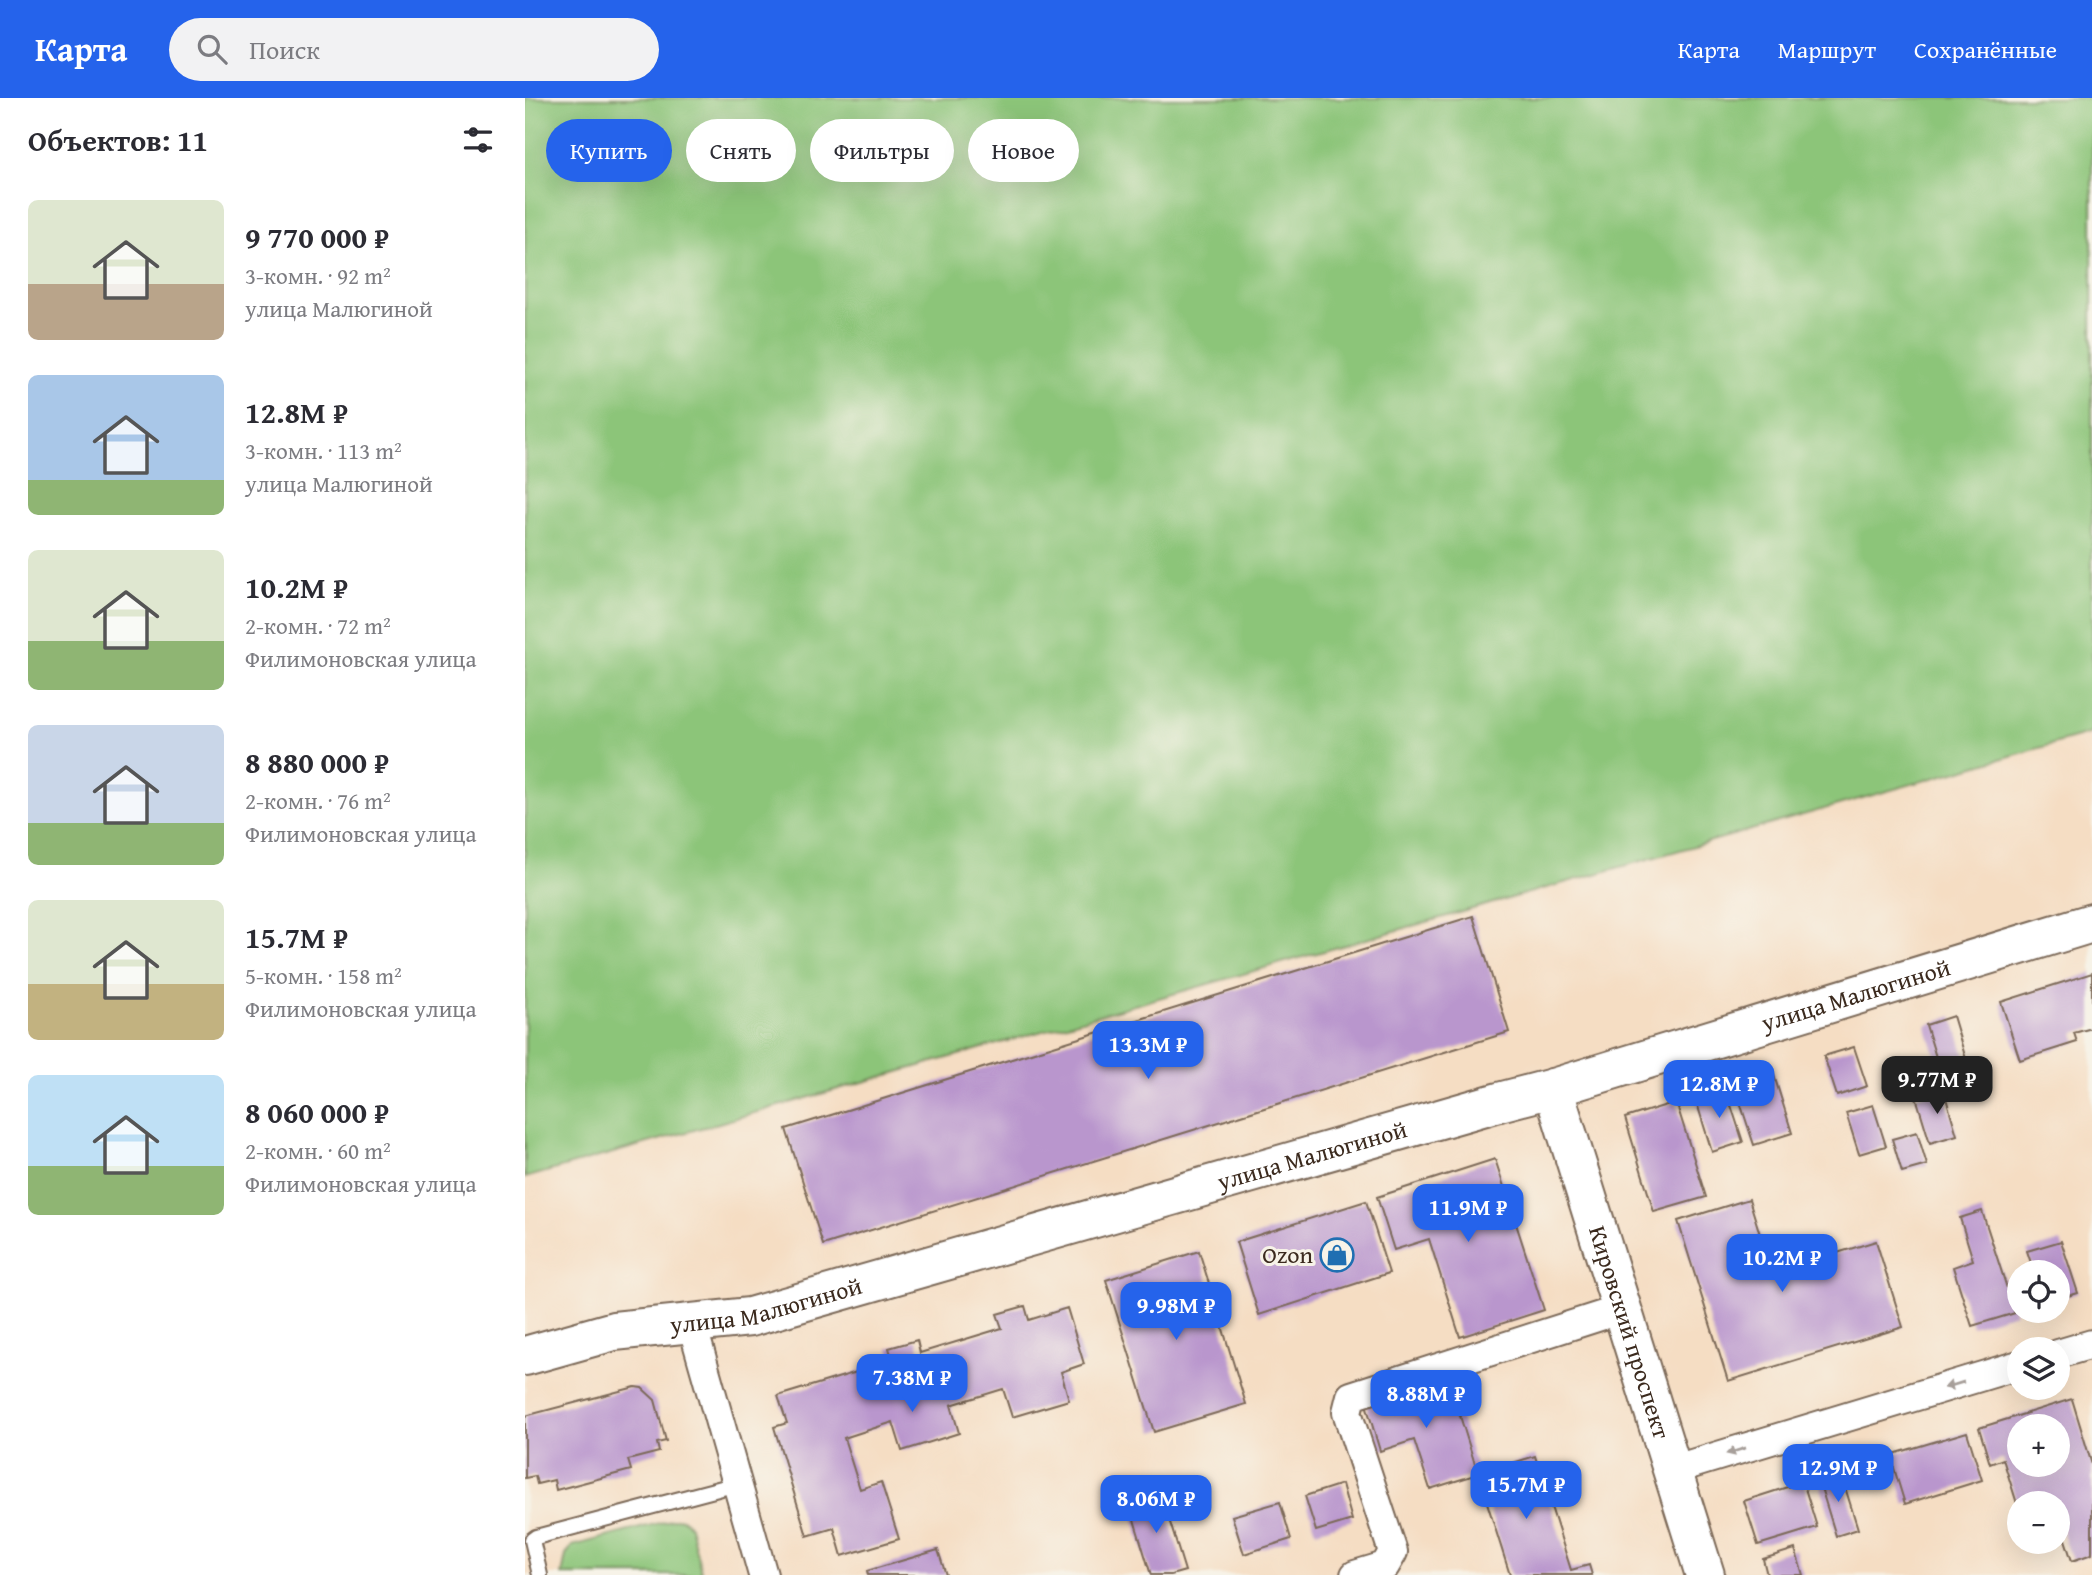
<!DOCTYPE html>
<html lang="ru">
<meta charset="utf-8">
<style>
:root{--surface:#fff;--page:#f2f2f3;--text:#2b2b33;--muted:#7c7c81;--accent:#2563eb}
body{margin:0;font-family:"Gentium Book Plus",serif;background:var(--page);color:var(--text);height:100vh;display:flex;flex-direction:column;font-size:26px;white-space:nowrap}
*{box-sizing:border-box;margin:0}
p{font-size:23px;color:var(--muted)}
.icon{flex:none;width:38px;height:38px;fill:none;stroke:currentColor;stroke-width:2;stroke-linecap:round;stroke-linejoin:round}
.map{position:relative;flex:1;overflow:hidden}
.sheet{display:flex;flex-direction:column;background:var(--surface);width:525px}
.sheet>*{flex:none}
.guide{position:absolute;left:21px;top:21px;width:665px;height:63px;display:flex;gap:14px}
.fabs{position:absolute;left:1482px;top:1162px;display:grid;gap:14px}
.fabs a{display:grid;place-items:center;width:63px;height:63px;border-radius:50%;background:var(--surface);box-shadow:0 7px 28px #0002;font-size:35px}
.price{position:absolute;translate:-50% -60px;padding:0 16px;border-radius:14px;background:var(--accent);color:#fff;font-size:23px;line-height:46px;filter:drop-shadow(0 2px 4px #0008)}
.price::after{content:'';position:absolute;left:50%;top:42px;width:21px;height:16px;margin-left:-10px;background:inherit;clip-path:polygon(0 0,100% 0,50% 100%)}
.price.current{background:#222;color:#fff}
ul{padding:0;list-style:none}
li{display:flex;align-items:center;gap:21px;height:175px;padding:0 28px}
li span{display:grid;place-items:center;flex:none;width:196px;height:140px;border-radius:10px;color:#555}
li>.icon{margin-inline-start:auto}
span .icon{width:84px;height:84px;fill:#fffc;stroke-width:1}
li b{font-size:30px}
h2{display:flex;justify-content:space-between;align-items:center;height:84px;padding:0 28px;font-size:30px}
.chip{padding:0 24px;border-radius:32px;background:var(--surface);box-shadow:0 7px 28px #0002;font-size:24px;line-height:63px}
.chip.current{background:var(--accent);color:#fff}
header{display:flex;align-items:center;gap:42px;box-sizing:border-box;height:98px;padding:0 35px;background:var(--accent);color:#fff}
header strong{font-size:33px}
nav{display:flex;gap:38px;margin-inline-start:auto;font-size:24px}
.search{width:490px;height:63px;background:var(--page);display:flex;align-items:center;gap:18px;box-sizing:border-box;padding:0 24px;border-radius:38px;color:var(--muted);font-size:26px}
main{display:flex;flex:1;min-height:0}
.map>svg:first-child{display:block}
.green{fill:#8cc579;stroke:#64784c;stroke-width:2}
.building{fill:#b996cd;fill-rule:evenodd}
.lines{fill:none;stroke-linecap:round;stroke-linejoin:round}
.lane-casing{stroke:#7c6958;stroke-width:18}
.street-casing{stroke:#7c6958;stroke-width:32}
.secondary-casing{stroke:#7c6958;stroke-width:42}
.lane{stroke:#fff;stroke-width:14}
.street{stroke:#fff;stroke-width:28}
.secondary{stroke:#fff;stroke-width:38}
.oneway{fill:#a79f9a}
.labels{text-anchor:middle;stroke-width:6;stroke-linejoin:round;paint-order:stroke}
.street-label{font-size:24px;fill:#3b2a1e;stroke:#f7f3e8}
.poi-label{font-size:24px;fill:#3b2a1e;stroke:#f7f3e8;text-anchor:end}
</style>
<header>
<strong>Карта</strong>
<div class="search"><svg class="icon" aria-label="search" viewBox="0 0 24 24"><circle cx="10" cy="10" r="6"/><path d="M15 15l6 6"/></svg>Поиск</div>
<nav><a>Карта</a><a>Маршрут</a><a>Сохранённые</a></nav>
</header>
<main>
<section class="sheet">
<h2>Объектов: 11<svg class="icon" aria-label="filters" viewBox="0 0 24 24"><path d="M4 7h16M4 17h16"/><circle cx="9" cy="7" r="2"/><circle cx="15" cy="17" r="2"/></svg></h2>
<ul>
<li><span style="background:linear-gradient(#dfe7d0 60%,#b9a48a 0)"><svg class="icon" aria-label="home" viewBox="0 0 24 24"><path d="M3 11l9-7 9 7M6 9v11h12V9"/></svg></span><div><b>9 770 000 ₽</b><p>3-комн. · 92 m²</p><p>улица Малюгиной</p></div></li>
<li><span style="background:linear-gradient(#a9c7e8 75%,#8fb573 0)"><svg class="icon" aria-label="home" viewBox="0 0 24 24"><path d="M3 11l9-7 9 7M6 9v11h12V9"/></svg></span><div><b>12.8M ₽</b><p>3-комн. · 113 m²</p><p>улица Малюгиной</p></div></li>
<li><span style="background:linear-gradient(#dfe7d0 65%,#8fb573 0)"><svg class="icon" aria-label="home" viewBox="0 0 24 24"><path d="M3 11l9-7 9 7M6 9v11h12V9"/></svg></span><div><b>10.2M ₽</b><p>2-комн. · 72 m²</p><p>Филимоновская улица</p></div></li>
<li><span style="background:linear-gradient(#c9d6e8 70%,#8fb573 0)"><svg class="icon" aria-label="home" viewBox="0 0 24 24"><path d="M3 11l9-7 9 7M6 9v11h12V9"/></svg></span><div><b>8 880 000 ₽</b><p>2-комн. · 76 m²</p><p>Филимоновская улица</p></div></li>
<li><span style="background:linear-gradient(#dfe7d0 60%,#c2b280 0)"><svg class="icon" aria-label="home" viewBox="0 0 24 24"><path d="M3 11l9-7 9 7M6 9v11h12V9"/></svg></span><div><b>15.7M ₽</b><p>5-комн. · 158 m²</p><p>Филимоновская улица</p></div></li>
<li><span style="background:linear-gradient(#bfe0f5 65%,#8fb573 0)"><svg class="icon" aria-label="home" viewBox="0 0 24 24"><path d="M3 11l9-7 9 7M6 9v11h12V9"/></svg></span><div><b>8 060 000 ₽</b><p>2-комн. · 60 m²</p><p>Филимоновская улица</p></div></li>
</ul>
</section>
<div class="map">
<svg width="1567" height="1477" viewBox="0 0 1567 1477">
<rect width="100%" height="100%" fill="#f7f3e8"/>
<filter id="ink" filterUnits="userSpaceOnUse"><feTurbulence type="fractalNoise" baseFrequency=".0143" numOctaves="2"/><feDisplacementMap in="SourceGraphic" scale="14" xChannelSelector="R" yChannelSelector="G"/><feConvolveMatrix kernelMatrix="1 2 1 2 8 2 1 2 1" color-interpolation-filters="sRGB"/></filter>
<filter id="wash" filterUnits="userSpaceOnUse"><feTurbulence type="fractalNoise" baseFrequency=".00686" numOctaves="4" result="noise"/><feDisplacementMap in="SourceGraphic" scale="28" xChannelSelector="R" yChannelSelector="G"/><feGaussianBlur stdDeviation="1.57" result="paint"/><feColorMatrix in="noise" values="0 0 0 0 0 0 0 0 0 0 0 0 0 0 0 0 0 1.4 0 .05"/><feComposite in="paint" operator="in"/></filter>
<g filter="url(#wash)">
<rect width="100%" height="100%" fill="#f5ddc3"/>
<path class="green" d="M 0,0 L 1567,0 L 1567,635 L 0,1080 Z
M 153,1420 L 160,1422 L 165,1428 L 177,1477 L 37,1477 L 41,1457 L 47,1448 Z"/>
<g id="blocks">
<path class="building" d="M 948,818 L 984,934 L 298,1147 L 261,1031 Z
M 1567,875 L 1567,930 L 1549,935 L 1552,944 L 1495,962 L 1476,904 Z
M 1428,918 L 1441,961 L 1414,969 L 1401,927 Z
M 1329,949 L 1342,988 L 1312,998 L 1299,958 Z
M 1248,974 L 1267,1035 L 1229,1047 L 1209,986 Z
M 1200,989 L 1218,1044 L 1187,1054 L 1170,999 Z
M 1418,990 L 1432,1037 L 1405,1045 L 1391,999 Z
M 1151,1004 L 1181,1099 L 1129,1114 L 1100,1020 Z
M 1348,1007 L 1361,1048 L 1334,1056 L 1321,1015 Z
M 1392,1034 L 1402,1067 L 1377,1074 L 1367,1041 Z
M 970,1061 L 1019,1212 L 935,1239 L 904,1141 L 869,1152 L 852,1099 Z
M 1224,1101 L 1247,1175 L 1351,1143 L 1378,1229 L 1203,1283 L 1153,1123 Z
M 841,1103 L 864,1175 L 734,1217 L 711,1144 Z
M 1457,1113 L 1490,1215 L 1447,1228 L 1428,1169 L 1448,1162 L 1435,1120 Z
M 1536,1143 L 1553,1195 L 1533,1201 L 1533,1174 L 1509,1174 L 1502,1153 Z
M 674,1153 L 721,1306 L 629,1334 L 581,1182 Z
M 500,1208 L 504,1222 L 542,1210 L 559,1266 L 536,1274 L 544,1302 L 487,1319 L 478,1291 L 426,1307 L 434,1335 L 377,1353 L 368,1324 L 319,1340 L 335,1391 L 356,1384 L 374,1441 L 317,1458 L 309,1430 L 282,1438 L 249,1329 L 262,1325 L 253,1298 L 368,1263 L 364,1250 L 392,1242 L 395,1255 L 477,1230 L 472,1216 Z
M 923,1279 L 953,1376 L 905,1391 L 889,1342 L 855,1353 L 841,1306 Z
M 110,1289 L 117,1290 L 130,1302 L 141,1343 L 132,1345 L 134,1354 L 103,1362 L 106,1372 L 31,1392 L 29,1382 L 12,1386 L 10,1378 L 0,1380 L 0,1318 Z
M 1547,1301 L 1567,1367 L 1567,1456 L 1547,1463 L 1533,1420 L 1533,1405 L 1494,1405 L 1494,1412 L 1478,1361 L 1465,1366 L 1454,1330 ZM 1494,1328 L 1533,1328 L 1533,1367 L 1494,1367 Z
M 1442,1334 L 1457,1382 L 1380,1406 L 1365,1357 Z
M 1010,1358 L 1046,1472 L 1064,1467 L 1067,1477 L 985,1477 L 953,1376 Z
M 1315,1373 L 1333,1431 L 1311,1438 L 1293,1380 Z
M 1278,1384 L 1292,1429 L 1233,1447 L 1219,1403 Z
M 817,1386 L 827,1422 L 791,1433 L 780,1398 Z
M 635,1392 L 660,1473 L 646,1477 L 626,1477 L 603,1402 Z
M 755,1404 L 766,1441 L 719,1456 L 707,1418 Z
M 1270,1451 L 1278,1477 L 1242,1477 L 1238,1461 Z
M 413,1452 L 421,1477 L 343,1477 L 342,1473 Z"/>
</g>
</g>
<g filter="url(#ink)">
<use href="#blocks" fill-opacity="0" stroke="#7c6958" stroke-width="2"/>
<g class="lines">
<defs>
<path id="lane" d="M 15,1477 L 7,1442 L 11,1439 L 212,1386"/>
<path id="street" d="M 167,1226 L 238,1477
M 1533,1256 L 1567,1246
M 1147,1372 L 1494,1267
M 830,1477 L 860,1468 L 868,1454 L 822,1314 L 826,1298 L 1097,1211"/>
<g id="secondary">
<path id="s1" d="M 1028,990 L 1180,1477"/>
<path id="s2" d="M 0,1258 L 89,1233 L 225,1219 L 974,1004 L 1028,990 L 1567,825"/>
</g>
</defs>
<use href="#lane" class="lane-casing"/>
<use href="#street" class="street-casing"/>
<use href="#secondary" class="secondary-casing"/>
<use href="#lane" class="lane"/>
<use href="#street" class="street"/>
<use href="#secondary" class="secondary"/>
</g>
<defs><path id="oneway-solid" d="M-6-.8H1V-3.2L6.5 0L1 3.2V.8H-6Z" transform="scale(1.75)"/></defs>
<g class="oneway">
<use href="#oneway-solid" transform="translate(1429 1287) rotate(163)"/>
<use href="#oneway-solid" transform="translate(1211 1353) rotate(163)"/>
</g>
</g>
<defs>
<symbol id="shop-ring" viewBox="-11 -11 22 22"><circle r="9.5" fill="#f7f3e8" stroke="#1f6fb2" stroke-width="1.5"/><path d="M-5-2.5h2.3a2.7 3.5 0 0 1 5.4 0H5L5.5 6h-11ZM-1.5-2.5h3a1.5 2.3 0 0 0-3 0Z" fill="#1f6fb2"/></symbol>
</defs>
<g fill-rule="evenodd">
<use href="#shop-ring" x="793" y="1138" width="38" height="38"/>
</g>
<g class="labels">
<g class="street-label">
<text dy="8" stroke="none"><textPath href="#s2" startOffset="1381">улица Малюгиной</textPath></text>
<text dy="8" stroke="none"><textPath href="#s2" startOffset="814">улица Малюгиной</textPath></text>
<text dy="8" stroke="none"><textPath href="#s2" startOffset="247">улица Малюгиной</textPath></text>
<text dy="8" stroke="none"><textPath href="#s1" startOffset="256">Кировский проспект</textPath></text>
</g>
<g class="poi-label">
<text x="788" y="1165">Ozon</text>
</g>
</g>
</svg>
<div class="fabs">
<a><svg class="icon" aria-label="locate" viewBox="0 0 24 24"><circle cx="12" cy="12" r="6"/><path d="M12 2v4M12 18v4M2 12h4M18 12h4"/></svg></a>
<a><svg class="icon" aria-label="layers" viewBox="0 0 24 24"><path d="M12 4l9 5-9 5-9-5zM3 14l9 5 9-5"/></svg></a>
<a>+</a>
<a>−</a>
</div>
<b class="price" style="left:623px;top:983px">13.3M ₽</b>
<b class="price current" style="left:1412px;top:1018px">9.77M ₽</b>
<b class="price" style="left:1194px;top:1022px">12.8M ₽</b>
<b class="price" style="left:943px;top:1146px">11.9M ₽</b>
<b class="price" style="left:1257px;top:1196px">10.2M ₽</b>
<b class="price" style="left:651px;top:1244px">9.98M ₽</b>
<b class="price" style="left:387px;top:1316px">7.38M ₽</b>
<b class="price" style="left:901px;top:1332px">8.88M ₽</b>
<b class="price" style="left:1313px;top:1406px">12.9M ₽</b>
<b class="price" style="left:1001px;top:1423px">15.7M ₽</b>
<b class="price" style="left:631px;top:1437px">8.06M ₽</b>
<div class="guide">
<a class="chip current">Купить</a>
<a class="chip">Снять</a>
<a class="chip">Фильтры</a>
<a class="chip">Новое</a>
</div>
</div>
</main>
